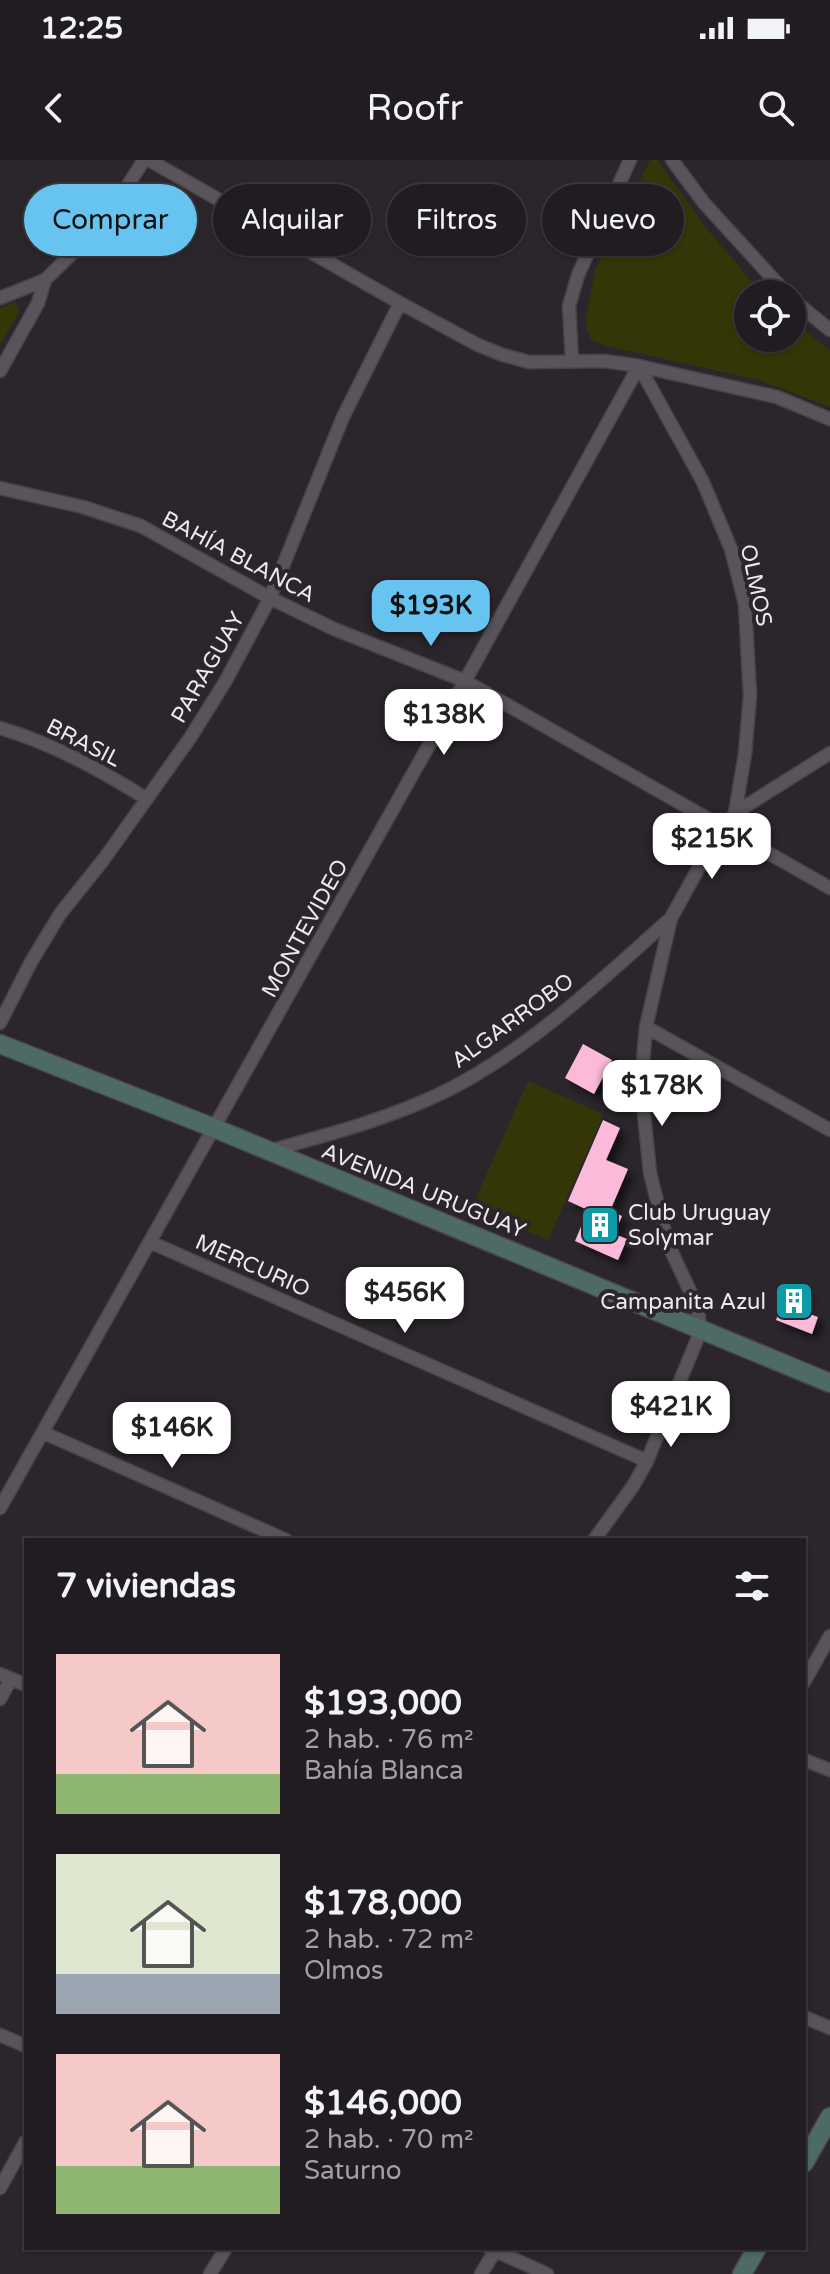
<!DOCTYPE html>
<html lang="es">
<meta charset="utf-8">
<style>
:root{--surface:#201c21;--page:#28252a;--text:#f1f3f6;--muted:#a2a1a5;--line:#3d3a3f;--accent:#67c4f0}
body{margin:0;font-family:"Varela Round",sans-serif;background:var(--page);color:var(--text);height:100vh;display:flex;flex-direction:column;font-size:30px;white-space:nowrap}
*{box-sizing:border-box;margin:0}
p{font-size:26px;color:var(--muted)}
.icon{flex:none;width:44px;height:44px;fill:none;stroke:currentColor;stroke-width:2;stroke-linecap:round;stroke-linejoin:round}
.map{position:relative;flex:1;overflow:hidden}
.side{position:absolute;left:24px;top:1378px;width:782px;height:712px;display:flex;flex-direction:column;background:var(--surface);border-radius:0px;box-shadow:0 2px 6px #0004,0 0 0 2px var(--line)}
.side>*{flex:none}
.hud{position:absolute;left:24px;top:24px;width:782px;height:72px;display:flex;gap:16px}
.fabs{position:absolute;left:734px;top:120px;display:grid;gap:16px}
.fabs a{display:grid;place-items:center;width:72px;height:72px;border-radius:50%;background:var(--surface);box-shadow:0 2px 6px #0004,0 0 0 2px var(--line);font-size:40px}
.price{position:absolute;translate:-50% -68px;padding:0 18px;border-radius:16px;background:#fff;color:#222;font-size:26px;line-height:52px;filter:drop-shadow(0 2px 4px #0008)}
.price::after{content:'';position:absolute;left:50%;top:48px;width:24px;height:18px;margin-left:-12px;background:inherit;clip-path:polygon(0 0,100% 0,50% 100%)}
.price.current{background:var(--accent);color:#111}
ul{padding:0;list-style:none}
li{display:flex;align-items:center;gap:24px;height:200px;padding:0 32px}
li span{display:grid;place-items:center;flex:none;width:224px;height:160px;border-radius:0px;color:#555}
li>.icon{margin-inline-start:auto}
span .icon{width:96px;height:96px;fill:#fffc;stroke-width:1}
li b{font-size:34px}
h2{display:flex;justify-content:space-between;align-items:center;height:96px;padding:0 32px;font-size:34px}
.tag{padding:0 28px;border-radius:36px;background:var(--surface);box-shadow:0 2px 6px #0004,0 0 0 2px var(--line);font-size:28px;line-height:72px}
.tag.current{background:var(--accent);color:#111}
.status{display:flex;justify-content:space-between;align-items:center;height:56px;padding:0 40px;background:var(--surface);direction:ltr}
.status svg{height:22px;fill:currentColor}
header{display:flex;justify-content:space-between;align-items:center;height:104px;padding:0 32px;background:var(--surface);font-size:36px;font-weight:600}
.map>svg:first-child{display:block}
.green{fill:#343607}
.building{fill:#fbbada;filter:url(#shadow)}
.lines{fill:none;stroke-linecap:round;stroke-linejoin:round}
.street-casing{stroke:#484348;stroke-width:15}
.secondary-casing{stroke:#484348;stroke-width:21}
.street{stroke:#5a535b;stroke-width:12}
.secondary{stroke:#4d6a65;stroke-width:18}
.labels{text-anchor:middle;stroke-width:8;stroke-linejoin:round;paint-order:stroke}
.street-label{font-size:22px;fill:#ede9ee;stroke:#2b262c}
.poi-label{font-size:22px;fill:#ede9ee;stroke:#2b262c;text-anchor:start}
</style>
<div class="status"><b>12:25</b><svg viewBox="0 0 49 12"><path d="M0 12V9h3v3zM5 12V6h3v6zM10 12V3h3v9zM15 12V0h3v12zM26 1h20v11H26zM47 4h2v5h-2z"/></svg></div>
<header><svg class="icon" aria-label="back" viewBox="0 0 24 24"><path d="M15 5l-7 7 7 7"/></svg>Roofr<svg class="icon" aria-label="search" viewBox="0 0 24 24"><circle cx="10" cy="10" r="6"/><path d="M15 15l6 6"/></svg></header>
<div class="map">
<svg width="830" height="2114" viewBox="0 0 830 2114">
<defs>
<filter id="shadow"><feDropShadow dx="6" dy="6" stdDeviation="4" flood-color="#0009"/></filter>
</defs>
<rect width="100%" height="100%" fill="#2b262c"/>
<path class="green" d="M 650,0 L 657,0 L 707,69 L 762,134 L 748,134 L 748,178 L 792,178 L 792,160 L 830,191 L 830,247 L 759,220 L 607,186 L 591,180 L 585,163 L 595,110 Z
M 16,142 L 19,152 L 0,185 L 0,148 Z
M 528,921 L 604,954 L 548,1080 L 472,1047 Z"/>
<path class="building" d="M 583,884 L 612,900 L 594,934 L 565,918 Z
M 603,960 L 620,968 L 606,1000 L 628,1009 L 610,1051 L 622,1056 L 614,1074 L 627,1079 L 618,1100 L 575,1081 L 588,1050 L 568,1041 Z
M 789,1125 L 808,1132 L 801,1151 L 818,1157 L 812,1174 L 776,1160 Z"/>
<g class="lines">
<defs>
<path id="street" d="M 149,0 L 400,143 L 478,185 L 503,195 L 529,202 L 605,201 L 639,206 L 777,237 L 830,259
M 672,0 L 704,43 L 787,134
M 0,138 L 45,120
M 792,139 L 830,170
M 572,200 L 569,146 L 578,115 L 630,0
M 0,211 L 38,143 L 45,120 L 105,61 L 144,0
M 0,328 L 83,347 L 141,366 L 270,438 L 334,469 L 465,521 L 830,728
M 0,568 C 53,584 99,609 147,639
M 735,653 L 830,593
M 0,863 L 31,802 L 60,754 L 104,699 L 190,578 L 225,522 L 270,438 L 343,257 L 400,143
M 646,867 L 830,970
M 268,991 C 328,975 392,958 448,930 C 531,888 602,819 671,758
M 150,1082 L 647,1301
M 44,1273 L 286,1380
M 0,1348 L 465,521 L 639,206
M 594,1380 L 633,1326 L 647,1301 L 701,1170 L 697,1146 L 668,1084 L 650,1013 L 641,924 L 646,867 L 671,758 L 697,711 L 735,653 L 745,594 L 750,536 L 745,444 L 731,389 L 703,322 L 639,206
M 0,1514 L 26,1525
M 804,1522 L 830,1476
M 0,1539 L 11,1519
M 804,1600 L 830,1610
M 804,1857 L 830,1868
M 0,1875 L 26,1886
M 0,2028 L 26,1981
M 489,2088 L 547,2114
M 210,2114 L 226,2088
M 481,2114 L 497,2088"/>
<path id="secondary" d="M 0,884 L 214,968 L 830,1223
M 804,2003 L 830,1957
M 742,2114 L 757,2088"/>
</defs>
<use href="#street" class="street-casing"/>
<use href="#secondary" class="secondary-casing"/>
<use href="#street" class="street"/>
<use href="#secondary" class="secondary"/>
</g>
<defs>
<symbol id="building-square" viewBox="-11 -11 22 22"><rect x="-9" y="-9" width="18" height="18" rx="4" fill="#0f9aa8" stroke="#2b262c"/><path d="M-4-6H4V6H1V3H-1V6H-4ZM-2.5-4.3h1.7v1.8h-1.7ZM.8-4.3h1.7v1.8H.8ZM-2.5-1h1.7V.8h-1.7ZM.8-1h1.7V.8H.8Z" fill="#fff"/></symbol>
</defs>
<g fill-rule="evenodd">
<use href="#building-square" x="578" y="1043" width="44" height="44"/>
<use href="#building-square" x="772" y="1119" width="44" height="44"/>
</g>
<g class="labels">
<g class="street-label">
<text transform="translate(239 396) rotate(28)" y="8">BAHÍA BLANCA</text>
<text transform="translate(757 425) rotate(78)" y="8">OLMOS</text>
<text transform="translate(207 507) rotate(-60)" y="8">PARAGUAY</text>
<text transform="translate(84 582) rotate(27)" y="8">BRASIL</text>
<text transform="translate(304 768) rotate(-61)" y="8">MONTEVIDEO</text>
<text transform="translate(512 860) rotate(-36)" y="8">ALGARROBO</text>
<text transform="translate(424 1030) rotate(22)" y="8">AVENIDA URUGUAY</text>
<text transform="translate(253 1105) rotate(24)" y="8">MERCURIO</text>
</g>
<g class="poi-label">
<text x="628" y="1060">Club Uruguay<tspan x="628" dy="25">Solymar</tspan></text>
<text x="766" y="1149" text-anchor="end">Campanita Azul</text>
</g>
</g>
</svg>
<div class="fabs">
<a><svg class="icon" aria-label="locate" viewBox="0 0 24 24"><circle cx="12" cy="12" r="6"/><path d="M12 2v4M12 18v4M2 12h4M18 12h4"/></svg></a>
</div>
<b class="price current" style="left:431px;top:488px">$193K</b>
<b class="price" style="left:444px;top:597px">$138K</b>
<b class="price" style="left:712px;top:721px">$215K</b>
<b class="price" style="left:662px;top:968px">$178K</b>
<b class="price" style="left:405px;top:1175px">$456K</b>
<b class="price" style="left:671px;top:1289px">$421K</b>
<b class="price" style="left:172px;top:1310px">$146K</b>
<div class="hud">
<a class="tag current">Comprar</a>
<a class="tag">Alquilar</a>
<a class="tag">Filtros</a>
<a class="tag">Nuevo</a>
</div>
<section class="side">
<h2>7 viviendas<svg class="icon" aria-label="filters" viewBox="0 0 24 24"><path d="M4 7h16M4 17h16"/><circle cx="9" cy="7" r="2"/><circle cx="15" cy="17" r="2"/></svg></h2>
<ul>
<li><span style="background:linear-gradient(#f6c9c9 75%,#8fb573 0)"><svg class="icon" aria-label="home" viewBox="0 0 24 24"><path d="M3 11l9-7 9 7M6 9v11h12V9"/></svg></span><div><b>$193,000</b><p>2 hab. · 76 m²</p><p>Bahía Blanca</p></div></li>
<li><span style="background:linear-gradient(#dfe7d0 75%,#9aa5b1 0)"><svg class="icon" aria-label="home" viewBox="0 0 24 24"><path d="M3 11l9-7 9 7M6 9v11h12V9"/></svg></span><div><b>$178,000</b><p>2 hab. · 72 m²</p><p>Olmos</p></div></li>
<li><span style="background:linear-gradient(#f6c9c9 70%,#8fb573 0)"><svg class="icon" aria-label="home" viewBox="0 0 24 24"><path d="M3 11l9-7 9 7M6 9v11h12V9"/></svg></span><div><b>$146,000</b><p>2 hab. · 70 m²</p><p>Saturno</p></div></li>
</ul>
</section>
</div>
